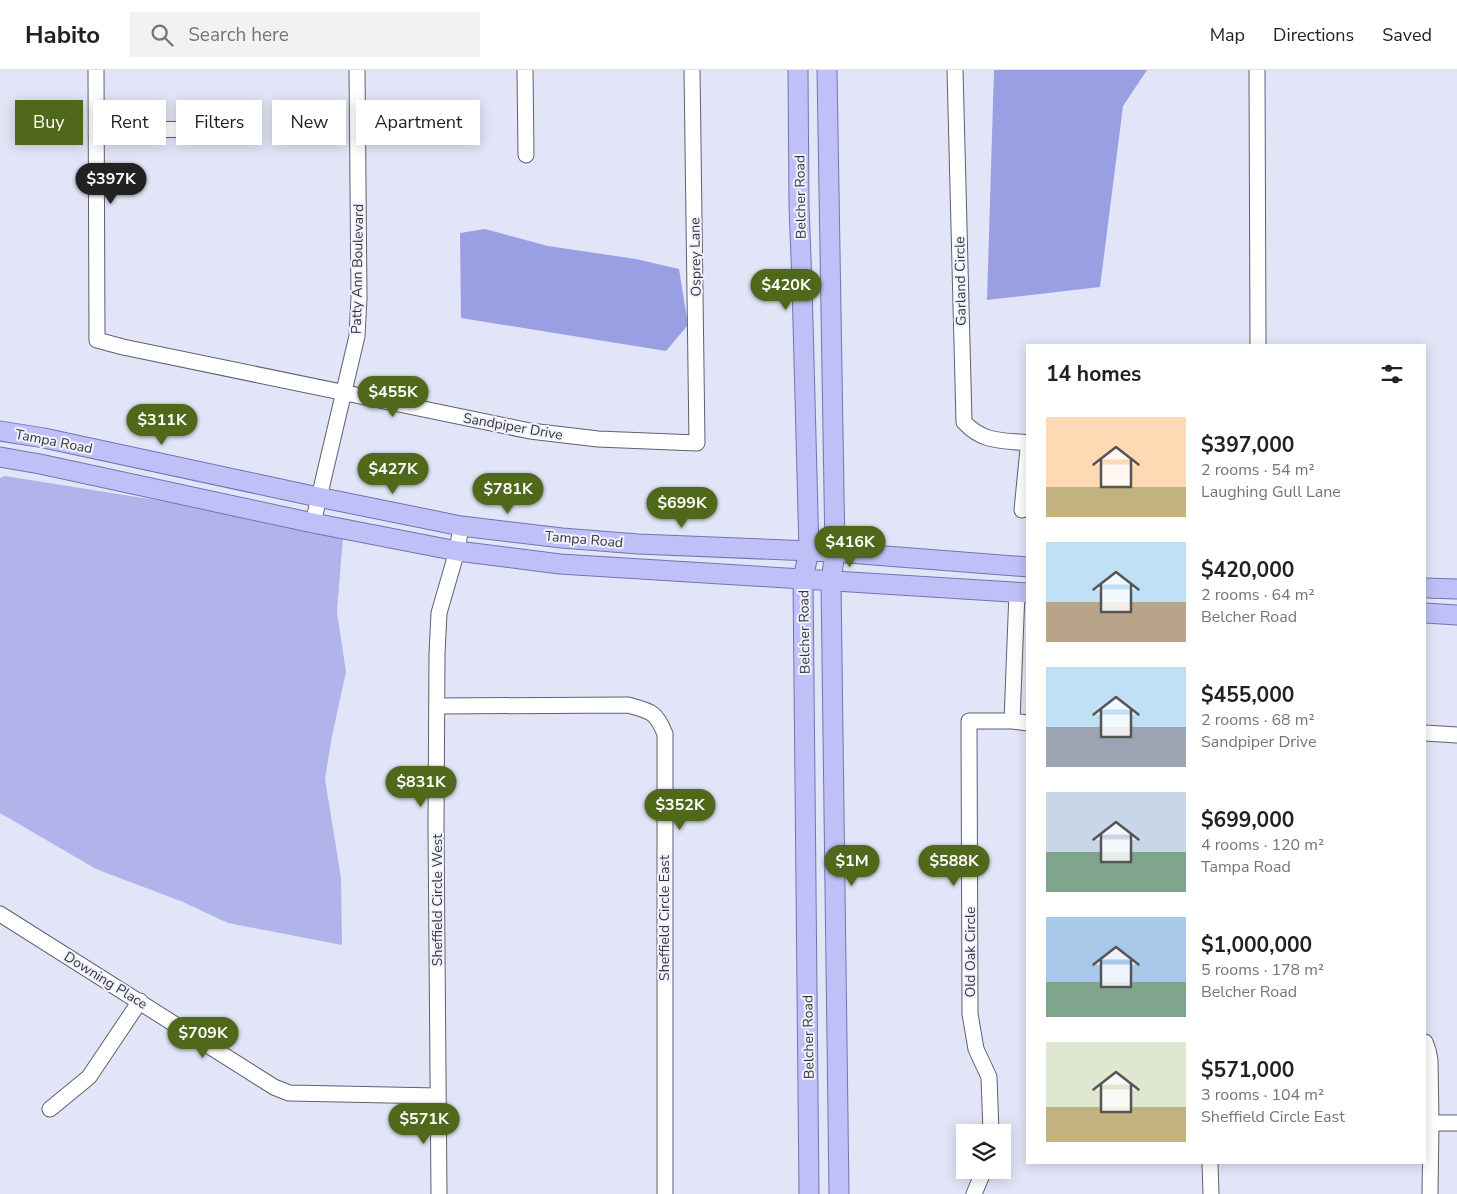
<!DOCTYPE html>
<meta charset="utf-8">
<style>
:root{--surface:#fff;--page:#f2f2f2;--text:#202124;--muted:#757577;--line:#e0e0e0;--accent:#506819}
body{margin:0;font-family:"Nunito Sans",sans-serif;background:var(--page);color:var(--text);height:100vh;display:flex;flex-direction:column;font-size:19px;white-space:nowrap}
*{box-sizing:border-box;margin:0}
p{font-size:16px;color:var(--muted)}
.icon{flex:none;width:28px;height:28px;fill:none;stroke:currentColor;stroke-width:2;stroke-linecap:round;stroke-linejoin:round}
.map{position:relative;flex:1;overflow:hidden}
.panel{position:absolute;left:1026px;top:274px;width:400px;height:820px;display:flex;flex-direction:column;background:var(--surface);border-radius:0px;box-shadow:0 2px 12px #0003}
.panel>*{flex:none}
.top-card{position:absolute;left:15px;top:30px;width:475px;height:45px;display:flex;gap:10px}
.fabs{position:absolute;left:956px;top:1054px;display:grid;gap:10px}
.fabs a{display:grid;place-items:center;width:55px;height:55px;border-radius:0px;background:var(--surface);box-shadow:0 2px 12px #0003;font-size:25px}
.price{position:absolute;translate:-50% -42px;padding:0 11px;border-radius:18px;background:var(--accent);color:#fff;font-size:16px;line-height:32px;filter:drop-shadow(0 1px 2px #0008)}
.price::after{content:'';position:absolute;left:50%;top:30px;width:15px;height:11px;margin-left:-8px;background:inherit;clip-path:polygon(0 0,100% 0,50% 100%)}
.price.selected{background:#222;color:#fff}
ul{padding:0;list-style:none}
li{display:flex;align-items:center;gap:15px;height:125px;padding:0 20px}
li span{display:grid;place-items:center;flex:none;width:140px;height:100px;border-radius:0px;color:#555}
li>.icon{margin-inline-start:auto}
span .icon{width:60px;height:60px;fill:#fffc;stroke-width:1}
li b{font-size:21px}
h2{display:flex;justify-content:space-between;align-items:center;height:60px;padding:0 20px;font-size:21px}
.pill{padding:0 18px;border-radius:0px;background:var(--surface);box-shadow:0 2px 12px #0003;font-size:18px;line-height:45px}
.pill.selected{background:var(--accent);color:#fff}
header{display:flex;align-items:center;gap:30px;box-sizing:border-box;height:70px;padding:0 25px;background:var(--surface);border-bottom:1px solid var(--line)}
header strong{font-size:24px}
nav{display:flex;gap:28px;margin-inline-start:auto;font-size:18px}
.search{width:350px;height:45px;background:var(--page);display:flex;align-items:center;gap:12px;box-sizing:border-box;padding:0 18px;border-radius:0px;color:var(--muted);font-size:19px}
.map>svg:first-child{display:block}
.green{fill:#b0b4ea}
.water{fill:#9a9fe3}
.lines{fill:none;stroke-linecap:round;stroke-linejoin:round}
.minor-casing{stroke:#5e606f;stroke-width:17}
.major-casing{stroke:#7274b2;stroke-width:21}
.minor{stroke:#fff;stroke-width:15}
.major{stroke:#bec0f7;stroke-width:19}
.labels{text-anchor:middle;stroke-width:4;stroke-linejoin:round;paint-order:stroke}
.street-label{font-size:14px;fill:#35363d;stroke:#f1f2fd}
</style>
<header>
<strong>Habito</strong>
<div class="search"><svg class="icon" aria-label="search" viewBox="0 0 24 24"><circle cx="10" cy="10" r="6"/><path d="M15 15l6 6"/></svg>Search here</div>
<nav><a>Map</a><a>Directions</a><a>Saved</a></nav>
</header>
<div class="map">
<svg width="1457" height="1124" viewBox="0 0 1457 1124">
<rect width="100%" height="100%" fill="#e2e5f7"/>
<path class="green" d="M 5,406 L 212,439 L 343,467 L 337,542 L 346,602 L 332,666 L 325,709 L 341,808 L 342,875 L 228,853 L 183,832 L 96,799 L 0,743 L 0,408 Z"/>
<path class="water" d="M 994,0 L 1147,0 L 1123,36 L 1100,217 L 987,230 Z
M 485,159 L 548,176 L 636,189 L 679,199 L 688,255 L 666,281 L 461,248 L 460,163 Z"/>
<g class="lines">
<defs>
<path id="minor" d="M 96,0 L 97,270 L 123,277 L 530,361 L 598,369 L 697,373 L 692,0
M 525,0 L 526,85
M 955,0 L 964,352 C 983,373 1002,370 1028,373
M 1257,0 L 1258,275
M 96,61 L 195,59
M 1022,440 L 1028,379
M 313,453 L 357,266 L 359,228 L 357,0
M 437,636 L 628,635 C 650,641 656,641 665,664 L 665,1124
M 1012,651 L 1017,522
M 1425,663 L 1457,665
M 0,844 L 274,1017 L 289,1023 L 438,1026
M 1425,972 L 1428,980 L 1430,990 L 1431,1053 L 1430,1124
M 50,1039 L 89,1007 L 140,931
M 1431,1053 L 1457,1053
M 991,1062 L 989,1007 L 976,979 L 970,944 L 969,651 L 1012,651 L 1028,653
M 1210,1092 L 1211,1124
M 439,1124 L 436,756 L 437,584 L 439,543 L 457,481 L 461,456
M 974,1124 L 984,1100"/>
<path id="major" d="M 798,0 L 799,136 L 802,214 L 809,481 L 803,508 L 809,1124
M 827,0 L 835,482 L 831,511 L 839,1124
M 0,361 L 44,368 L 318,427 L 461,456 L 562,468 L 638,474 L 835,482 L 1028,497
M 0,387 L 40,394 L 313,453 L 457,481 L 560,494 L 1028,523
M 1425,518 L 1457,519
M 1425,543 L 1457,545"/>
</defs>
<use href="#minor" class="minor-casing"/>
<use href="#major" class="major-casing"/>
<use href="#minor" class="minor"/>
<use href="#major" class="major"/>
</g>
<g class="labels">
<g class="street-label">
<text transform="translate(800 127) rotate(-91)" y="5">Belcher Road</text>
<text transform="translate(695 187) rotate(-91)" y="5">Osprey Lane</text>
<text transform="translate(357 199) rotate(-89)" y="5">Patty Ann Boulevard</text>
<text transform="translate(960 211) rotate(-91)" y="5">Garland Circle</text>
<text transform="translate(513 356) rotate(10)" y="5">Sandpiper Drive</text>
<text transform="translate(54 371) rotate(11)" y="5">Tampa Road</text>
<text transform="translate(584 469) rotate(5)" y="5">Tampa Road</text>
<text transform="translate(804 562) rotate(-91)" y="5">Belcher Road</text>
<text transform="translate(437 830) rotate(-90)" y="5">Sheffield Circle West</text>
<text transform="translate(664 848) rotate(-90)" y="5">Sheffield Circle East</text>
<text transform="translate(970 882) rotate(-90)" y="5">Old Oak Circle</text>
<text transform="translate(106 910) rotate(32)" y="5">Downing Place</text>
<text transform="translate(808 967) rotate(-91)" y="5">Belcher Road</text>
</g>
</g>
</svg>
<div class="fabs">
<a><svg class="icon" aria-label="layers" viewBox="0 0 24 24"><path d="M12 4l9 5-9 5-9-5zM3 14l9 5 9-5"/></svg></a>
</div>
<b class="price selected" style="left:111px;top:135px">$397K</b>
<b class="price" style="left:786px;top:241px">$420K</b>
<b class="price" style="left:393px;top:348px">$455K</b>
<b class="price" style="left:162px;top:376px">$311K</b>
<b class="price" style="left:393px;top:425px">$427K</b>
<b class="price" style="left:508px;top:445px">$781K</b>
<b class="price" style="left:682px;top:459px">$699K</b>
<b class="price" style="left:850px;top:498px">$416K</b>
<b class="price" style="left:421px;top:738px">$831K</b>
<b class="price" style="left:680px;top:761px">$352K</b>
<b class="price" style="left:852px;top:817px">$1M</b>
<b class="price" style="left:954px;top:817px">$588K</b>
<b class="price" style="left:203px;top:989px">$709K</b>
<b class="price" style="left:424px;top:1075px">$571K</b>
<div class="top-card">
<a class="pill selected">Buy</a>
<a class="pill">Rent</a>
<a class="pill">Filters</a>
<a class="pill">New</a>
<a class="pill">Apartment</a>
</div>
<section class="panel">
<h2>14 homes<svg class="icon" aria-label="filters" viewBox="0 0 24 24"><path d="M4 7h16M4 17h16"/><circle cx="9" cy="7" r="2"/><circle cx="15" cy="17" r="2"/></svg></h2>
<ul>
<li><span style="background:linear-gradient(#ffd9b3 70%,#c2b280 0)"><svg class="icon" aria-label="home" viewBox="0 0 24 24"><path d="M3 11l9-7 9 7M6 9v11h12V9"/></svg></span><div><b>$397,000</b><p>2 rooms · 54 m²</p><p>Laughing Gull Lane</p></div></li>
<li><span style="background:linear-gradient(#bfe0f5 60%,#b9a48a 0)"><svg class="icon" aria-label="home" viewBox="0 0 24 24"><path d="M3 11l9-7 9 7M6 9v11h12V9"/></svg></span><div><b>$420,000</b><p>2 rooms · 64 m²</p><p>Belcher Road</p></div></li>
<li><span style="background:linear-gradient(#bfe0f5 60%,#9aa5b1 0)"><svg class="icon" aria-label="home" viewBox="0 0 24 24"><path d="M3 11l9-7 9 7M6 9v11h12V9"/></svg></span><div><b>$455,000</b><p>2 rooms · 68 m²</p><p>Sandpiper Drive</p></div></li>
<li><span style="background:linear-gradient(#c9d6e8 60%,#7fa58c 0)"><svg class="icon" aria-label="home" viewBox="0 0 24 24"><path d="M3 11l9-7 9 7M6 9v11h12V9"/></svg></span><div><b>$699,000</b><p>4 rooms · 120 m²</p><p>Tampa Road</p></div></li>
<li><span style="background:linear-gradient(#a9c7e8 65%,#7fa58c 0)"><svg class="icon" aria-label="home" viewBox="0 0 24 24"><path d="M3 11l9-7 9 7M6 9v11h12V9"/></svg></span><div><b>$1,000,000</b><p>5 rooms · 178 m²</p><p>Belcher Road</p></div></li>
<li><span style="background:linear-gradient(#dfe7d0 65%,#c2b280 0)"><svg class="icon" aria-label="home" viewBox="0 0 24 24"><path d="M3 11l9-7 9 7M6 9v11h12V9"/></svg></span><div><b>$571,000</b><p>3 rooms · 104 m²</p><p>Sheffield Circle East</p></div></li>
</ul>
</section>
</div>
